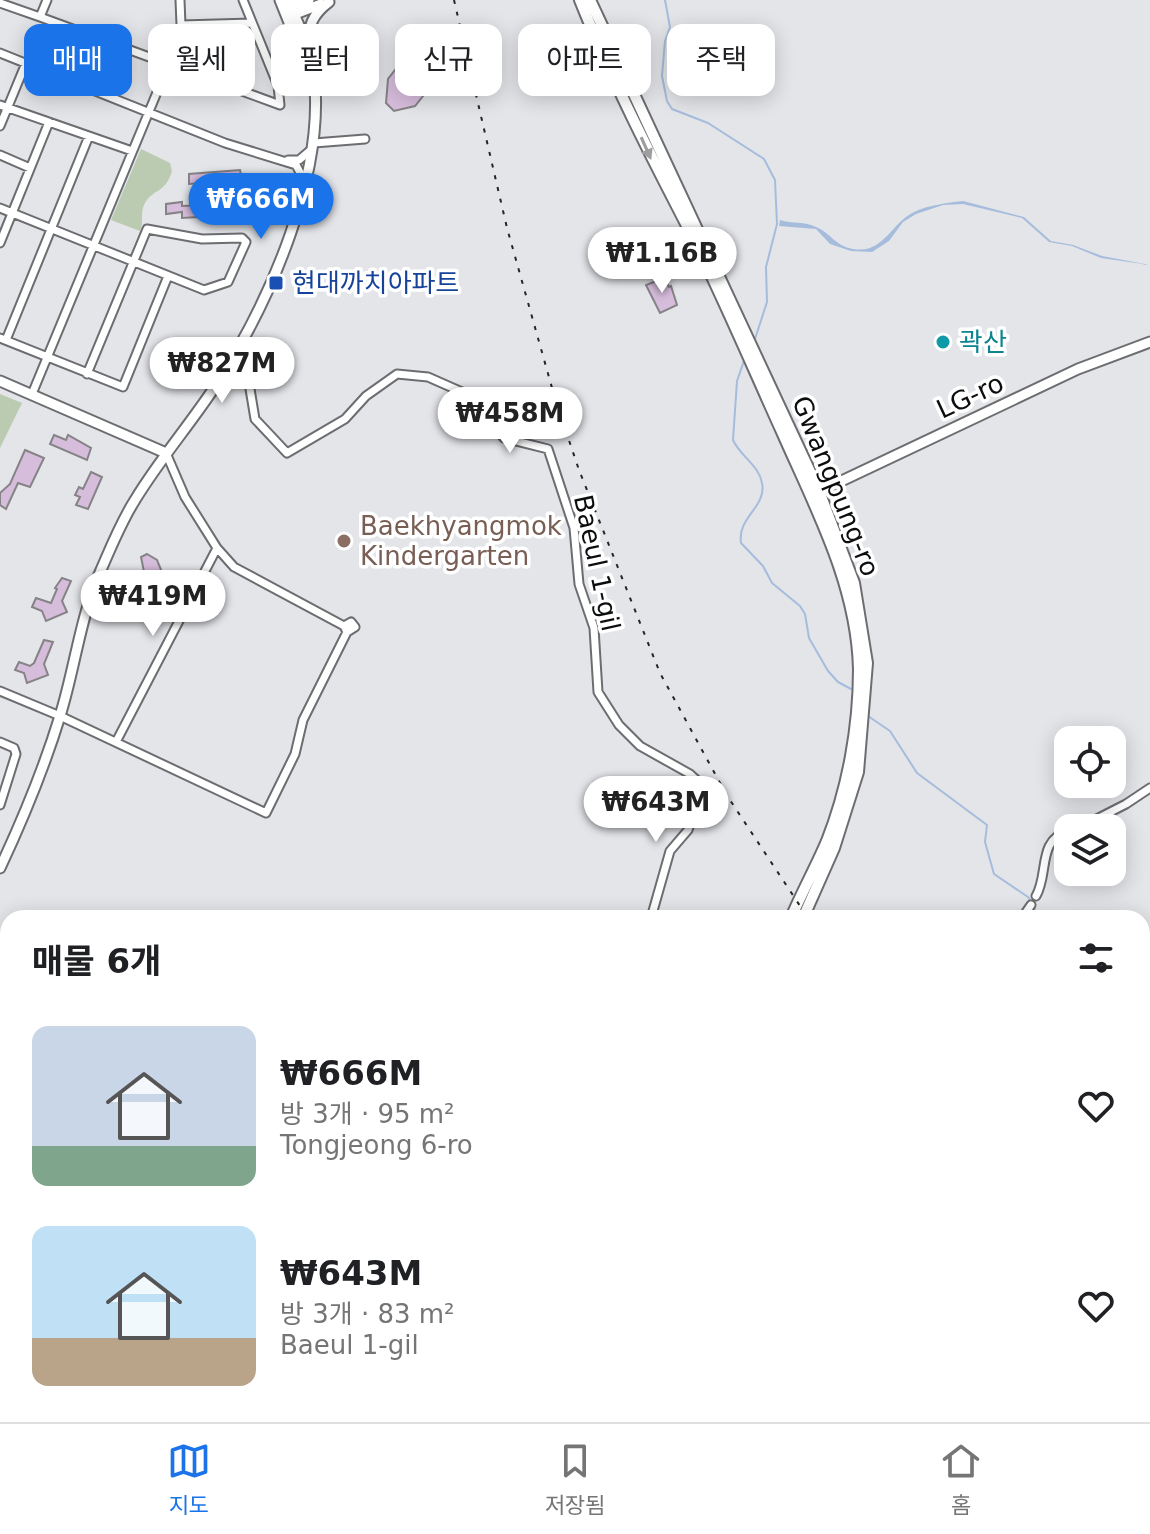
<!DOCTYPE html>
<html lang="ko">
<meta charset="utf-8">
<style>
:root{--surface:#fff;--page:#f6f6f6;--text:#202124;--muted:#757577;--line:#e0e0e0;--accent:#1a73e8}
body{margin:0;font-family:"DejaVu Sans","Noto Sans KR",sans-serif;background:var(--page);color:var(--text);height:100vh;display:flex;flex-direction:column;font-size:30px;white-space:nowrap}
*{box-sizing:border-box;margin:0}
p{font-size:26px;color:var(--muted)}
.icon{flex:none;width:44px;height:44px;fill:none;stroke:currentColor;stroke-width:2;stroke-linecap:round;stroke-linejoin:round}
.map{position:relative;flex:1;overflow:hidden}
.side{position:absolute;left:0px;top:910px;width:1150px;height:512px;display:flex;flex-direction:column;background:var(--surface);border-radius:24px 24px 0 0;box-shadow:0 4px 20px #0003}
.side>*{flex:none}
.top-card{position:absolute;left:24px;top:24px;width:1102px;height:72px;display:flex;gap:16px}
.tools{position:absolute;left:1054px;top:726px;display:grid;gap:16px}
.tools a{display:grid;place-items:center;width:72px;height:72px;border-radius:16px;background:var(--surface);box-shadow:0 4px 20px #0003;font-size:40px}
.price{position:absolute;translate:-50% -68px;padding:0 18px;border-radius:28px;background:#fff;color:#222;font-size:26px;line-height:52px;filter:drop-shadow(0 2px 4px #0008)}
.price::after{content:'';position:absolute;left:50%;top:48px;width:24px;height:18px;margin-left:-12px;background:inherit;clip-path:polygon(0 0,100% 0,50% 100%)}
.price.active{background:var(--accent);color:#fff}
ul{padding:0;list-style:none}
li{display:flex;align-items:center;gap:24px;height:200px;padding:0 32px}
li span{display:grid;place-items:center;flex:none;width:224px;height:160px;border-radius:16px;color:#555}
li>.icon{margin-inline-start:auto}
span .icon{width:96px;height:96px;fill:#fffc;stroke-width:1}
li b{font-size:34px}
h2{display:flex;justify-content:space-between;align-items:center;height:96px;padding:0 32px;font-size:34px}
.tag{padding:0 28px;border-radius:16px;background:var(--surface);box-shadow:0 4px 20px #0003;font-size:28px;line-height:72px}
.tag.active{background:var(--accent);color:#fff}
.tabs{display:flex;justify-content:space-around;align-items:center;height:112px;border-top:2px solid var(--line);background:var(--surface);font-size:22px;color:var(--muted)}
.tabs a{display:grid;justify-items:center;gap:4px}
.tabs .active{color:var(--accent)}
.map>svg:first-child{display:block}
.green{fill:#bbcbb1}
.water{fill:#a6bcdc}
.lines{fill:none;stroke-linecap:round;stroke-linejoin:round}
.stream{stroke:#a6bcdc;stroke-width:2}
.building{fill:#d7bddc;stroke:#868386;stroke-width:2}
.minor-casing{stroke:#6b6d70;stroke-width:11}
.tertiary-casing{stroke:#6b6d70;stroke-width:13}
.secondary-casing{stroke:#6b6d70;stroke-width:14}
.motorway-casing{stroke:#6b6d70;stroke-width:16}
.minor{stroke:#fff;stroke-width:7}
.tertiary{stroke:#fff;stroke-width:9}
.secondary{stroke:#fff;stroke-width:10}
.motorway{stroke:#fff;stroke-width:12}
.rail{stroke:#242526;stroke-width:2;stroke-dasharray:4 8;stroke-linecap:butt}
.oneway{fill:#9e9e9f}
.transit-dot{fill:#1a4fb4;stroke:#fff;stroke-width:3}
.culture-dot{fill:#0f9aa8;stroke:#fff;stroke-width:3}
.education-dot{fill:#8d6e63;stroke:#fff;stroke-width:3}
.labels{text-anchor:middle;stroke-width:7;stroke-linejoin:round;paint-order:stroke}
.transit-label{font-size:26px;fill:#164399;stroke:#fff;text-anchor:start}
.culture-label{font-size:26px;fill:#0d838f;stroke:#fff;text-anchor:start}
.street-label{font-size:26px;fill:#0c0d0e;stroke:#fff}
.education-label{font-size:26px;fill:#785e54;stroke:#fff;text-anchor:start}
</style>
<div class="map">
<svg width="1150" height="1422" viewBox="0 0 1150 1422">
<rect width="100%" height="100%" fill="#e3e5e9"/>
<path class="green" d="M 141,149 L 170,163 L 172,171 C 165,195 152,188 144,205 C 140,214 144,222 140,231 L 111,220 Z
M 0,394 L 22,403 L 0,448 Z
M 8,1352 L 8,1414 L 321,1414 L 264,1419 L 263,1422 L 0,1422 L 0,1379 Z"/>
<path class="water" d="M 963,201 L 1024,217 L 1051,241 L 1073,245 L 1102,256 L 1150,265 L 1101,258 L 1072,246 L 1049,242 L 1022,218 L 963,204 L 943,205 L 916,214 L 903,222 L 889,241 L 872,252 L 851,251 L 830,244 L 816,229 L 779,226 L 780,220 C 792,224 805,221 816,227 C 831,233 835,246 853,249 C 884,254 890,224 914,212 C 929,205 946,203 963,201 Z"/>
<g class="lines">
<path class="stream" d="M 665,0 L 670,27 L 665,41 L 662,76 L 667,101 L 672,109 L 708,123 L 764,159 L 775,180 L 777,224 L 766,267 L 767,302 L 754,342
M 745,358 L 737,381 L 733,440 C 740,456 759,465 762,483 C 767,507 737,517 741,543 L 763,566 L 772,583 L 800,606 L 805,614 L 809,638 L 828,671 L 838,682 L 851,689
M 868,716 L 890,731 L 917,773 L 987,825 L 985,842 L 994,874 L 1028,897 L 1031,902
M 1034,908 L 1038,918
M 1142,1381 L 1150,1387"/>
</g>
<path class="building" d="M 406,56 L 426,57 L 433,66 L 431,86 L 415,106 L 394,111 L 386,103 L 388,79 Z
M 240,170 L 241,175 L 261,174 L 262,185 L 242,186 L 241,180 L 189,184 L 189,174 Z
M 182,202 L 182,206 L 234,204 L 235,209 L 258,210 L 259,219 L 236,221 L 235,215 L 182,218 L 182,212 L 166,214 L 166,204 Z
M 664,278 L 669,287 L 671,286 L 677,305 L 660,313 L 646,285 Z
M 54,435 L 66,440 L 68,435 L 91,448 L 87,460 L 50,444 Z
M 25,450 L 44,458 L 30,487 L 18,483 L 6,509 L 0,505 L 0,493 L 10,484 Z
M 91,472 L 102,477 L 88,509 L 76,505 L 80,497 L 75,495 L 79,487 L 83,489 Z
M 147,554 L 157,560 L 168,587 L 157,593 L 144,572 L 141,557 Z
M 62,578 L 71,581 L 62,601 L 67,612 L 46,621 L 42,611 L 32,607 L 36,598 L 51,603 L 57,589 L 55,588 Z
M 44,640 L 53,642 L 44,664 L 48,675 L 27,683 L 24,673 L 15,670 L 19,662 L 30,666 L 34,663 Z"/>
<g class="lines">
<defs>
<path id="minor" d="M 47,0 L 40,17 L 280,105 L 278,86 L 243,0
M 0,3 L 40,17
M 181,25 L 252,23
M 0,53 L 225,143 L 296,165 L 305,182
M 0,105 L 132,151
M 0,126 L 26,63
M 314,143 L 365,139
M 0,155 L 30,168
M 288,160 L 299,160 L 312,149
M 0,208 C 68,235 136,263 204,290 L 228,282 L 246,242 L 242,238 L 202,239 L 147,229 L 87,374
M 0,243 L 49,122
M 0,338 L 123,387 L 168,276
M 6,340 L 89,136
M 242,341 L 255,419 L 287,453 L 345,419 L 366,396 L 397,374 L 428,377 L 462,392 L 504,438 L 548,449 L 574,528 L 579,584 L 594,628 L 598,692 L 619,725 L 640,746 L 690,774 L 703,786 L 688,830 L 670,851 L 651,918
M 32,394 L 177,44 L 181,25 L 180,0
M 166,453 L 185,497 L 217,548 L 234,567 L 344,626 L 347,632 L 355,627 L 351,622 L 344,626
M 0,691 L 60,716 L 266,813 L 295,754 L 303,720 L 347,632
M 0,742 L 14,748 L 16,754 L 0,805
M 116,742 L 217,548
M 1079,828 L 1126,804 L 1150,788
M 1036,896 C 1049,874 1037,840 1068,831
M 1022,918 L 1031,905
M 1142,1236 L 1150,1234
M 1142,1359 L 1150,1357
M 1128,1414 L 1131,1422"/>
<path id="tertiary" d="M 280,0 L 310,75
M 286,7 L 309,0
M 290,16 L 321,4
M 310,46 C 307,26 313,14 329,2
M 0,381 L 166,453
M 814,494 L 1078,369 L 1150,342
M 0,868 C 23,819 44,768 60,716 C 75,668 80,617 101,570 C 111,547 121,522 135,500 C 158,462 187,428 212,391 C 269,305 331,167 312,62 C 308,42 296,20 288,0"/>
<path id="secondary" d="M 580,0 C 613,83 654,162 695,241 C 726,304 754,370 783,434 C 816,509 857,585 859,669 C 859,727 848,788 827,841 C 816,867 802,892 791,918
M 590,0 L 819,491 L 854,583 L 867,663 L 858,772 L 834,848 L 803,918
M 694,1414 L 696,1422"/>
<path id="motorway" d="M 1142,1279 L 1150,1277
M 1142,1297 L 1150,1295
M 1142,1311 L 1150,1309
M 473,1414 L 475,1422
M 355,1422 L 376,1414
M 408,1422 L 459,1414
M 530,1422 L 573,1414
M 814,1422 L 837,1414
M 865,1422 L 877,1414"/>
</defs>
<use href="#minor" class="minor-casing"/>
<use href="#tertiary" class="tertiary-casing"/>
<use href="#secondary" class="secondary-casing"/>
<use href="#motorway" class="motorway-casing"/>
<use href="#minor" class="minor"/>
<use href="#tertiary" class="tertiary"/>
<use href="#secondary" class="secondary"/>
<use href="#motorway" class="motorway"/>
<path class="rail" d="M 454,0 L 507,228 L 556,402 L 579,470 L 660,673 L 726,794 L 808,918
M 1106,1414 L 1110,1422"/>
</g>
<defs><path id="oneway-solid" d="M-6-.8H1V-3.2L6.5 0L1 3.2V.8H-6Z" transform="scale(2)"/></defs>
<use class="oneway" href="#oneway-solid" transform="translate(646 148) rotate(66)"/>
<rect class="transit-dot" x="268" y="275" width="16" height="16" rx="4"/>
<circle class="culture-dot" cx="943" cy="342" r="8"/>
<circle class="education-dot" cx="344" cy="541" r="8"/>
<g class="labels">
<g class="transit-label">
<text x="292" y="292">현대까치아파트</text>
</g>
<g class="culture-label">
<text x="959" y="351">곽산</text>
</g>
<g class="street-label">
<text transform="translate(970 396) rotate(-25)" y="9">LG-ro</text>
<text transform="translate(836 486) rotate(68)" y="9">Gwangpung-ro</text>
<text transform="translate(597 563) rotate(78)" y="9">Baeul 1-gil</text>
</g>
<g class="education-label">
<text x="360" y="535">Baekhyangmok<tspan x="360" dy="30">Kindergarten</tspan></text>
</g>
</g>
</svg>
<div class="tools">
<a><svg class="icon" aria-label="locate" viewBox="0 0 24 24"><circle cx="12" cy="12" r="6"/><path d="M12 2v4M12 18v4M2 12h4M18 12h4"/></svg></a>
<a><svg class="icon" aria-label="layers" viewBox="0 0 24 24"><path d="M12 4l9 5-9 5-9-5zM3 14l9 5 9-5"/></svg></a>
</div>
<b class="price active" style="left:261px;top:241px">₩666M</b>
<b class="price" style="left:662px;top:295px">₩1.16B</b>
<b class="price" style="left:222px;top:405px">₩827M</b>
<b class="price" style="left:510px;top:455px">₩458M</b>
<b class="price" style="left:153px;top:638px">₩419M</b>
<b class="price" style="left:656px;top:844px">₩643M</b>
<div class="top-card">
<a class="tag active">매매</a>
<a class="tag">월세</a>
<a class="tag">필터</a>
<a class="tag">신규</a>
<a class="tag">아파트</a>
<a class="tag">주택</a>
</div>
<section class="side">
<h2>매물 6개<svg class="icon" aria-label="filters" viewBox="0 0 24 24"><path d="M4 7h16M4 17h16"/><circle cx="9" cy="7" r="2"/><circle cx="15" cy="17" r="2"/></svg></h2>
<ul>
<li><span style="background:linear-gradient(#c9d6e8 75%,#7fa58c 0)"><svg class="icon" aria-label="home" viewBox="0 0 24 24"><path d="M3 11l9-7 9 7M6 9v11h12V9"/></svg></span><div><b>₩666M</b><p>방 3개 · 95 m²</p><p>Tongjeong 6-ro</p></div><svg class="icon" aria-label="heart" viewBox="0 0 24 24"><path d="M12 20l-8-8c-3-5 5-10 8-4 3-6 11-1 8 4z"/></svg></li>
<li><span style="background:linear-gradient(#bfe0f5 70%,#b9a48a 0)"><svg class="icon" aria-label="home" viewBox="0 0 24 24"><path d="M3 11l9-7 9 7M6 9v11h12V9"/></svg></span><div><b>₩643M</b><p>방 3개 · 83 m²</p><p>Baeul 1-gil</p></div><svg class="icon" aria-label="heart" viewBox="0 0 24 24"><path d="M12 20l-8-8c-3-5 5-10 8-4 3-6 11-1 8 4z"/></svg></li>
</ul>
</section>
</div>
<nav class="tabs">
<a class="active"><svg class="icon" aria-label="map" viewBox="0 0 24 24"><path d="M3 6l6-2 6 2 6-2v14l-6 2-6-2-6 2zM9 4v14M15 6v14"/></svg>지도</a>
<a><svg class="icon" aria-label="saved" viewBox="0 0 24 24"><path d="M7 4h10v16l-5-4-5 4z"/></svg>저장됨</a>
<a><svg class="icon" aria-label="home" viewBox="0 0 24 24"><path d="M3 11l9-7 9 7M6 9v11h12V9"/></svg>홈</a>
</nav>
